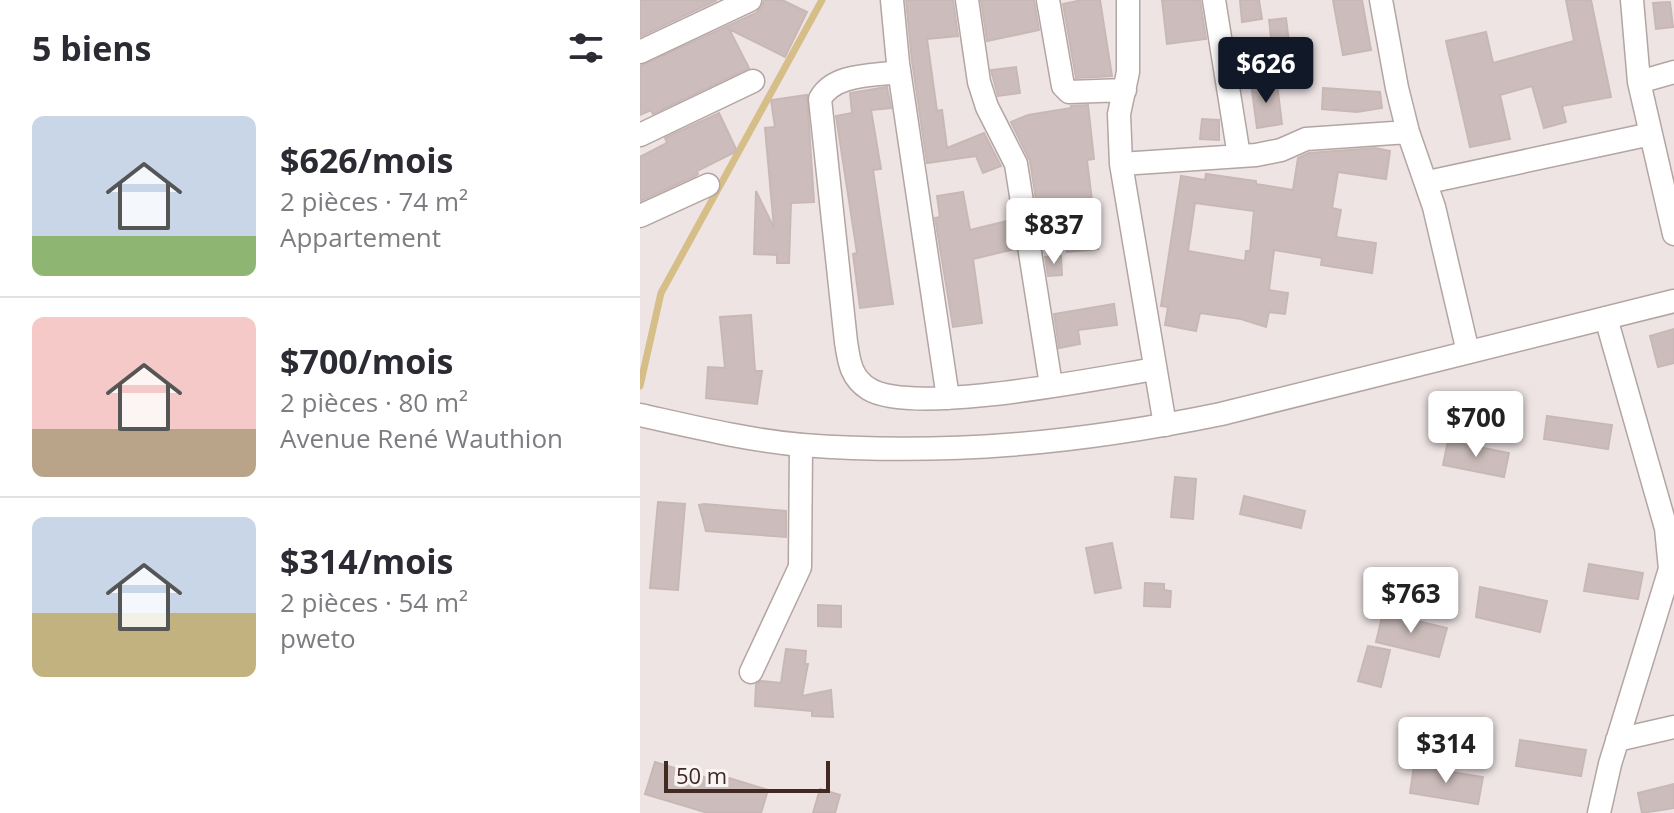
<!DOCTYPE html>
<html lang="fr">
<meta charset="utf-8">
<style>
:root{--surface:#fff;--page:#f7f7f7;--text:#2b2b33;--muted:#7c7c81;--line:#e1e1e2;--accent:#111827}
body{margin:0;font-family:"Open Sans",sans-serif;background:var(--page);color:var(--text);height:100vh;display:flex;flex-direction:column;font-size:30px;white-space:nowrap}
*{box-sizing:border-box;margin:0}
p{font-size:26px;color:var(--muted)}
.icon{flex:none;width:44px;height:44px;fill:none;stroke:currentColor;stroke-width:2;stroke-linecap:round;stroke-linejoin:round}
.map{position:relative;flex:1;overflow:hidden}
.drawer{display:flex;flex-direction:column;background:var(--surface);width:640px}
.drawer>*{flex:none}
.scale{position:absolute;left:24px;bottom:20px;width:166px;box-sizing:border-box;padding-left:8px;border:4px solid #412a22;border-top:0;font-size:22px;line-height:28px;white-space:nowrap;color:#412a22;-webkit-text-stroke:6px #faf5f5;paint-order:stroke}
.price{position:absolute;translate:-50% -68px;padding:0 18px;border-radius:8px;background:#fff;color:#222;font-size:26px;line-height:52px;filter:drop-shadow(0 2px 4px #0008)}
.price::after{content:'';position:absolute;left:50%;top:48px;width:24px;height:18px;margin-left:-12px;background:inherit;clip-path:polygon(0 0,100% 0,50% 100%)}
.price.selected{background:var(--accent);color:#fff}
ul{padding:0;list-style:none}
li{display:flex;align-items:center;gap:24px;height:200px;padding:0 32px}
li+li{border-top:2px solid var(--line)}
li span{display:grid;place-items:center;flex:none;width:224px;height:160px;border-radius:12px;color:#555}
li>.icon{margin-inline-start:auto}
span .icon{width:96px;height:96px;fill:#fffc;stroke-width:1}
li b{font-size:34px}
h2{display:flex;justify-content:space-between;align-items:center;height:96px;padding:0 32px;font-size:34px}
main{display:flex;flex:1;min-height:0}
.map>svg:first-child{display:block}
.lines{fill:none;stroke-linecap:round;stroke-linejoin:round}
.stream{stroke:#d6be88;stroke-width:7}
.building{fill:#ccbdbc;stroke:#c8b8b5;stroke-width:2;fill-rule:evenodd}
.minor-casing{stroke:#b3a5a2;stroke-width:25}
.tertiary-casing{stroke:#b3a5a2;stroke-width:25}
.minor{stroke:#fff;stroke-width:22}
.tertiary{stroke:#fff;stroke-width:22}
</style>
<main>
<section class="drawer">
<h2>5 biens<svg class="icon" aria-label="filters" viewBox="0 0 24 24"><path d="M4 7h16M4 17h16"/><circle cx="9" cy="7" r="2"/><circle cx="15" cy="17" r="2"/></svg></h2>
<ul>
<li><span style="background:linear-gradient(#c9d6e8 75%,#8fb573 0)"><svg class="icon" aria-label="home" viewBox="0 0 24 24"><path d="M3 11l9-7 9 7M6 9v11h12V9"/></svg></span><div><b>$626/mois</b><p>2 pièces · 74 m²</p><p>Appartement</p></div></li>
<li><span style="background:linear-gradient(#f6c9c9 70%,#b9a48a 0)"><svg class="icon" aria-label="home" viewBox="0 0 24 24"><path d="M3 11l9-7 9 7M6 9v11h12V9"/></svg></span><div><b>$700/mois</b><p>2 pièces · 80 m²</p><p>Avenue René Wauthion</p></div></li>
<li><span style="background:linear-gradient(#c9d6e8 60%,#c2b280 0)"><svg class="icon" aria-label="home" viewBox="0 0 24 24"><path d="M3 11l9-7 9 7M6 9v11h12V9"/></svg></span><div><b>$314/mois</b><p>2 pièces · 54 m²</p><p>pweto</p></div></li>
</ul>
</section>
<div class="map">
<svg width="1034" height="813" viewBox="0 0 1034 813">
<rect width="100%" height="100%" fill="#eee4e4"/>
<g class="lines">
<path class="stream" d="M 0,386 L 21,293 L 182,0"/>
</g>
<path class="building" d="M 0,0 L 77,0 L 0,37 Z
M 124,0 L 142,0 L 167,12 L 145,57 L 89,29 L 109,68 L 13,114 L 11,110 L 0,115 L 0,66 L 116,13 L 122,7 Z
M 266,0 L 313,0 L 318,36 L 287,39 L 297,111 L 302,110 L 307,148 L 344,133 L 361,166 L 343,173 L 336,156 L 287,163 L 272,61 Z
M 341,0 L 394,0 L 399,30 L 347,41 Z
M 442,0 L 460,0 L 472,76 L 436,78 L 423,4 Z
M 522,0 L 560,0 L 566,39 L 527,44 Z
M 600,0 L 619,0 L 622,19 L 602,22 Z
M 693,0 L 722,0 L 731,50 L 703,55 Z
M 926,0 L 951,0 L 971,97 L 922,106 L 926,122 L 904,128 L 892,86 L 860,95 L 870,139 L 830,147 L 806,41 L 846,32 L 853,63 L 934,41 Z
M 1030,2 L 1033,27 L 1016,29 L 1013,3 Z
M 646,18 L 649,43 L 632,46 L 629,20 Z
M 376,67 L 380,93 L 358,96 L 351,70 Z
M 611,83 L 637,84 L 642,124 L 617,128 Z
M 247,87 L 251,108 L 231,110 L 241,169 L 233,170 L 253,304 L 220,308 L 213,254 L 217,253 L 196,116 L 212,113 L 210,93 Z
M 683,88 L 740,92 L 742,108 L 717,112 L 682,109 Z
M 167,95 L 174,202 L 151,203 L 149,263 L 137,263 L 137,255 L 114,254 L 116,191 L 134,228 L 125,128 L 135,127 L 131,100 Z
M 448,105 L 454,159 L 447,160 L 458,249 L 427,252 L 422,217 L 399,219 L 390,161 L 371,122 L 388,115 L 431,108 L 431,106 Z
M 79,113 L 97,151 L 57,171 L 58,174 L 55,176 L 0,201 L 0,157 L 27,143 L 25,138 Z
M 562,119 L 579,120 L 579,140 L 560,139 Z
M 735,148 L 750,151 L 746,179 L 698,172 L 692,208 L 701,210 L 696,237 L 736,243 L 732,273 L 681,265 L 682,258 L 634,250 L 629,290 L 648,293 L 645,314 L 629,312 L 626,327 L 601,319 L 560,313 L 556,331 L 525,325 L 528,307 L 521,306 L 541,176 L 565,180 L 566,174 L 616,181 L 616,184 L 653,190 L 658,158 L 669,153 ZM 555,203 L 614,211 L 610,251 L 606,251 L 605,261 L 548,251 Z
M 323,192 L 330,230 L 371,220 L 375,249 L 333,259 L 342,323 L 313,327 L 295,218 L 300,217 L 297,196 Z
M 421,256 L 422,275 L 408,276 L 405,257 Z
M 474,304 L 477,325 L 438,330 L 440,344 L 419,348 L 414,314 Z
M 111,315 L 115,371 L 122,371 L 117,404 L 66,398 L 68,367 L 85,368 L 80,317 Z
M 1034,329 L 1034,363 L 1018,367 L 1010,336 Z
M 907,416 L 972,425 L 968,449 L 904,439 Z
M 808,441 L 869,453 L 864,477 L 803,465 Z
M 535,477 L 556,479 L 553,519 L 531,517 Z
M 604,496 L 665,511 L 661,528 L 600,514 Z
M 18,502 L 45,504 L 38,590 L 10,588 Z
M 64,504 L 146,511 L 146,537 L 66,531 L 59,505 Z
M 472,543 L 481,588 L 455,593 L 446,548 Z
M 949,564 L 1003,573 L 998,599 L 944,591 Z
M 505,583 L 524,584 L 524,590 L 531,591 L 530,607 L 504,606 Z
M 840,587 L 907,601 L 900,632 L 836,617 Z
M 178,605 L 201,606 L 201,627 L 178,626 Z
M 743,613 L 807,628 L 799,657 L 736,642 Z
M 728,646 L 750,650 L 741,687 L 718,681 Z
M 146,649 L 166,651 L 165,664 L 168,664 L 162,696 L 191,690 L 193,717 L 172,716 L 172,711 L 115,706 L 116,685 L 121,681 L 141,683 Z
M 880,740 L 946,750 L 941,776 L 876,766 Z
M 15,762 L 87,784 L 89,778 L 128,790 L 121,813 L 68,813 L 5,794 Z
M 774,766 L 843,777 L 838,804 L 770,793 Z
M 1034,784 L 1034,808 L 1002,813 L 998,793 Z
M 180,789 L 200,795 L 195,813 L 173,813 Z"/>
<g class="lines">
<defs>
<path id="minor" d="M 252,0 L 258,63 L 308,398
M 327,0 L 339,82 L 347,107 L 376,164 L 411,385
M 408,0 L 423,86 L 429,92 L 485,90
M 488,0 L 488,72 L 479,114 L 481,164 L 525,425
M 574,0 L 599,156
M 741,0 L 757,88 L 768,132 L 794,207 L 828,352
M 992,0 L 999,82 L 1034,234
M 0,52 L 110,0
M 259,72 C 233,76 194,73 180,99 L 206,342 C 209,362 211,378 229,389 C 273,416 459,378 515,369
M 999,82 L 1034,72
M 0,135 L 113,81
M 481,164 L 616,155 L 641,150 L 666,139 L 768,132
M 788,182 L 1011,134
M 0,216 L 68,185
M 111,672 L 160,567 L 161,445
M 977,740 L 1034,727
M 959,813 L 970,764 L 1030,569 L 1026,528 L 966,318"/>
<path id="tertiary" d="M 0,415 C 54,427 107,440 162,445 C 307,456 440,443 581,414 L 1034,301"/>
</defs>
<use href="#minor" class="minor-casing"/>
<use href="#tertiary" class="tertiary-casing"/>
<use href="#minor" class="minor"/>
<use href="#tertiary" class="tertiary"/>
</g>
</svg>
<div class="scale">50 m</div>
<b class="price selected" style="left:626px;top:105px">$626</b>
<b class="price" style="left:414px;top:266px">$837</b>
<b class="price" style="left:836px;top:459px">$700</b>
<b class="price" style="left:771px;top:635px">$763</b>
<b class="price" style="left:806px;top:785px">$314</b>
</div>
</main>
